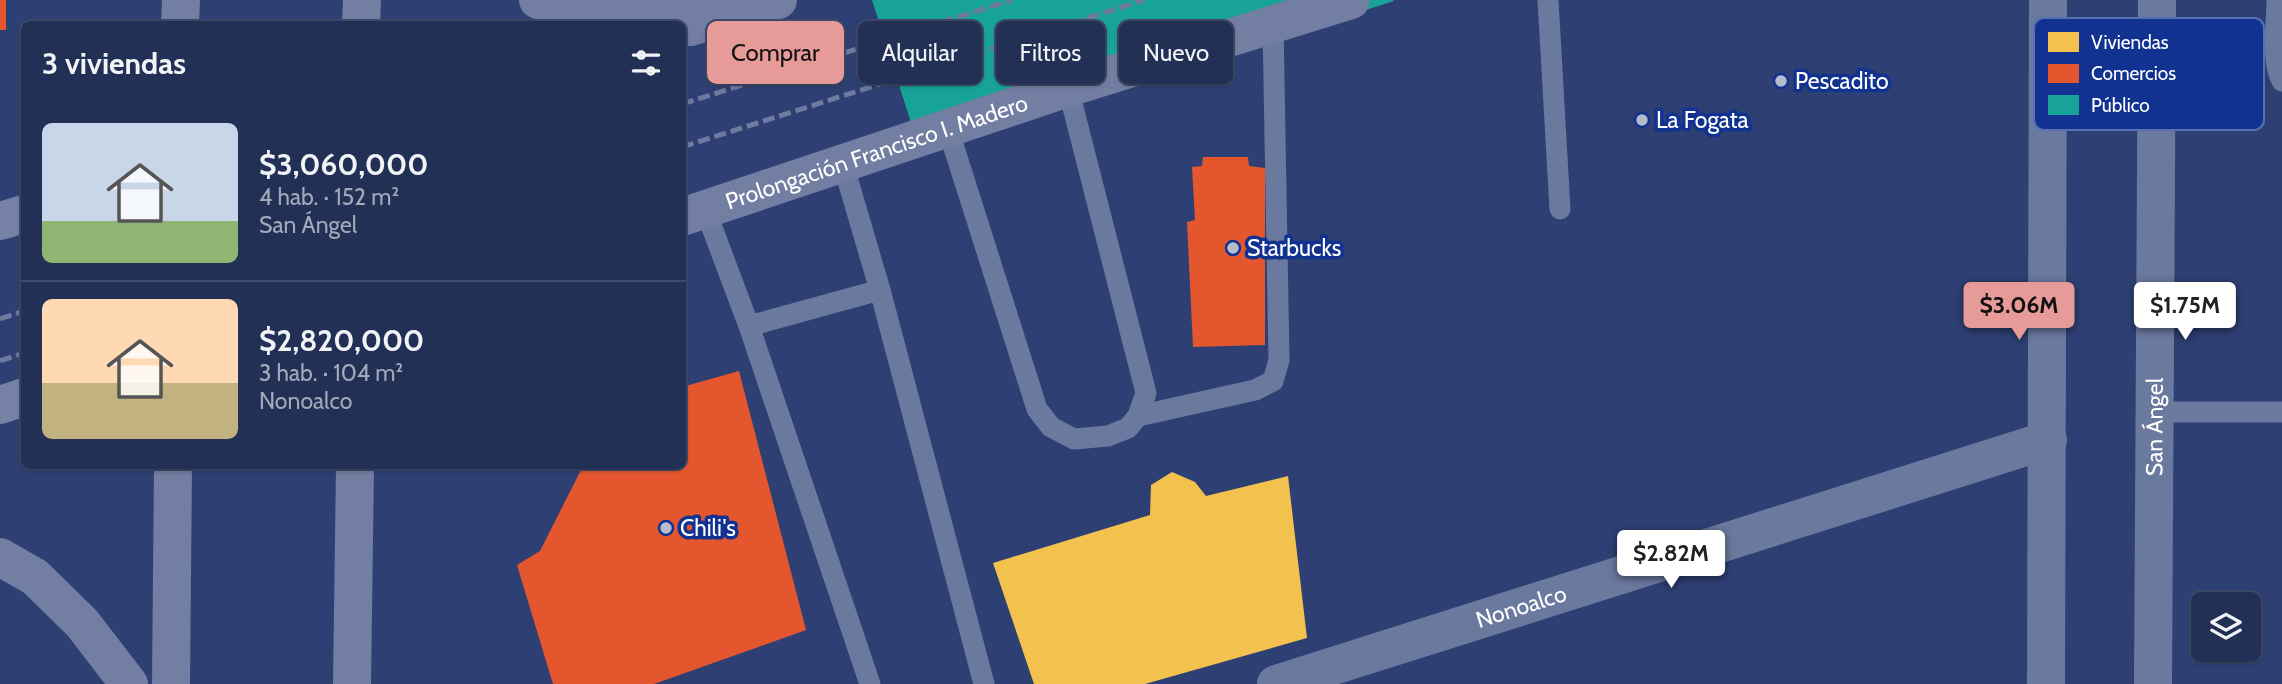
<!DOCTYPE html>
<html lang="es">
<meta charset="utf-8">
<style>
:root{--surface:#223056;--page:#2a385c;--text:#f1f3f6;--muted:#a2a9b9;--line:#3f4b6c;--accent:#e69b98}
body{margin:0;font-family:Cabin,sans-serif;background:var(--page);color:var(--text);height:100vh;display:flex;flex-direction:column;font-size:26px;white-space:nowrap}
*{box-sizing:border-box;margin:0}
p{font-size:23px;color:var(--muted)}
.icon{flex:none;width:38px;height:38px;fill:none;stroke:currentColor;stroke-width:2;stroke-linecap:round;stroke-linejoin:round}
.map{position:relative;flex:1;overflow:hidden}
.drawer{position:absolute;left:21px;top:21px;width:665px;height:448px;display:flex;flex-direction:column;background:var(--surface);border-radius:10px;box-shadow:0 2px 5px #0004,0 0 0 2px var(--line)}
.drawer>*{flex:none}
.banner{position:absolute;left:707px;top:21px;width:665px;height:63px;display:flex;gap:14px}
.buttons{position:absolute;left:2191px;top:592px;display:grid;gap:14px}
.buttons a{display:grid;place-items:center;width:70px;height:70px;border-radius:10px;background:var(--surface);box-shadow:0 2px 5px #0004,0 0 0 2px var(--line);font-size:35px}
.price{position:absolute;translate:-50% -60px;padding:0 16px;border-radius:7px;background:#fff;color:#222;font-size:23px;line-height:46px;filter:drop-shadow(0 2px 4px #0008)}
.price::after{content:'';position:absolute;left:50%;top:42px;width:21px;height:16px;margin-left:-10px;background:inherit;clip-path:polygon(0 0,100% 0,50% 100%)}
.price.selected{background:var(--accent);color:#111}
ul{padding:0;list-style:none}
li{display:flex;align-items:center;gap:21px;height:175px;padding:0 21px}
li+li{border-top:2px solid var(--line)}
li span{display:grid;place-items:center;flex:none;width:196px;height:140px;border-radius:10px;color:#555}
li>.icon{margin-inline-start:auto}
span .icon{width:84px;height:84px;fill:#fffc;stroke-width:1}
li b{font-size:30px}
h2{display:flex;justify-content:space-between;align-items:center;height:84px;padding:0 21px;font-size:30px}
.chip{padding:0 24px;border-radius:10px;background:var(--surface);box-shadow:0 2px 5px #0004,0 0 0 2px var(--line);font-size:24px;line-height:63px}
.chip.selected{background:var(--accent);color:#111}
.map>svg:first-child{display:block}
.homes{fill:#f2c14e}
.shops{fill:#e4572e}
.public{fill:#17a398}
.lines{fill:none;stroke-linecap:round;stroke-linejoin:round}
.service{stroke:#6a799e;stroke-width:21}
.minor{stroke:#6a799e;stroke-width:38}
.primary{stroke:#7581a5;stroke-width:38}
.trunk{stroke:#727ea2;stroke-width:38}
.rail{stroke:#6e7a9e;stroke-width:5;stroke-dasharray:12 5;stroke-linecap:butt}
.poi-dot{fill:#b6bcce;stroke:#113290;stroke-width:2.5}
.labels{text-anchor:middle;stroke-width:7;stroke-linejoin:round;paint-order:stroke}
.poi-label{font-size:23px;fill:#fff;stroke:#113290;text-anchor:start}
.street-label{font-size:23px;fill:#fff;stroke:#113290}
.key{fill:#113290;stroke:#5870b1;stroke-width:2}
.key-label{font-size:19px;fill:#fff}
</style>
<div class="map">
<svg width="2282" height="684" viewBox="0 0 2282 684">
<rect width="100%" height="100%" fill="#2e4073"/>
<path class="homes" d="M 1172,472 L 1195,482 L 1206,496 L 1288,476 L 1307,638 L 1145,684 L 1034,684 L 993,563 L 1150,515 L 1151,485 Z"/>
<path class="shops" d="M 0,0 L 6,0 L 6,30 L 0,30 Z
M 1203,157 L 1248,157 L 1249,166 L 1265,168 L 1265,345 L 1193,347 L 1187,222 L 1195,220 L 1192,167 L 1202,166 Z
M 739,371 L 806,630 L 654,684 L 553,684 L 517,565 L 540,551 L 583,466 L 682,466 L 682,387 Z"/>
<path class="public" d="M 872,0 L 1393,0 L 1394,1 L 920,151 Z"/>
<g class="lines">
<path class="service" d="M 1548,0 L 1560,209
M 2277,0 C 2277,21 2271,63 2282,81
M 948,129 L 1037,409 L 1051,427 L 1074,439 L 1108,436 L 1128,428 L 1138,416 L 1146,393 L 1068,88
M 843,164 L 880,290 L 984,684
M 705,209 L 749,326 L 870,684
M 749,326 L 880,290
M 2154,412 L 2282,412
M 1138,416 L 1255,390 L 1273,381 L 1279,360 L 1273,25"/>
<g class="minor">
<path id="s1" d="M 1276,684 L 2048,440"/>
<path d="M 2046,684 L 2048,0"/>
<path id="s2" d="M 2153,684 L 2157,0"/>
</g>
<path class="primary" d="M 0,221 L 24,214
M 0,405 L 24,397"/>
<g class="trunk">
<path d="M 538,0 L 622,14 L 717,0"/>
<path d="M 180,24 L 181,0"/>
<path d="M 361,24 L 362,0"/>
<path d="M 690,27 L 778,0"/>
<path id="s3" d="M 682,217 L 1068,88 L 1351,0"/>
<path d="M 0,557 L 35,577 L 82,623 L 129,684"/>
<path d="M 171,684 L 173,466"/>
<path d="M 352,684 L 355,466"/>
</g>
<path class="rail" d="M 682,104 L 1012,0
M 682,147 L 1144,0
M 0,319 L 24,311
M 0,361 L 24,353"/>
</g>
<g class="poi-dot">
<circle cx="1781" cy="81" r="7"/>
<circle cx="1642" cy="120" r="7"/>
<circle cx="1233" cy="248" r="7"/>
<circle cx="666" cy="528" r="7"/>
</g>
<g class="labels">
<g class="poi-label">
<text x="1795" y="89">Pescadito</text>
<text x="1656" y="128">La Fogata</text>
<text x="1247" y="256">Starbucks</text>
<text x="680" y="536">Chili's</text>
</g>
<g class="street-label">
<text dy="8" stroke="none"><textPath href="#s3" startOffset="205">Prolongación Francisco I. Madero</textPath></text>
<text dy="8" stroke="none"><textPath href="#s2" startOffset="257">San Ángel</textPath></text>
<text dy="8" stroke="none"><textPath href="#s1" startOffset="257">Nonoalco</textPath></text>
</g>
</g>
<rect x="2034" y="18" width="230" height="112" rx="10" class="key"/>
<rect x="2048" y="32" width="31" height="20" fill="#f2c14e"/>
<rect x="2048" y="64" width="31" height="19" fill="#e4572e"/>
<rect x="2048" y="95" width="31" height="20" fill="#17a398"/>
<g class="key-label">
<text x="2091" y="49">Viviendas</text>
<text x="2091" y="80">Comercios</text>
<text x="2091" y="112">Público</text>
</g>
</svg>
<div class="buttons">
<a><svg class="icon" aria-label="layers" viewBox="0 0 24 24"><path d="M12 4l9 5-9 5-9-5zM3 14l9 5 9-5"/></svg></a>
</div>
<b class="price selected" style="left:2019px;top:342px">$3.06M</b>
<b class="price" style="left:2185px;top:342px">$1.75M</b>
<b class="price" style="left:1671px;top:590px">$2.82M</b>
<div class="banner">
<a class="chip selected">Comprar</a>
<a class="chip">Alquilar</a>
<a class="chip">Filtros</a>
<a class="chip">Nuevo</a>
</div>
<section class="drawer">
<h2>3 viviendas<svg class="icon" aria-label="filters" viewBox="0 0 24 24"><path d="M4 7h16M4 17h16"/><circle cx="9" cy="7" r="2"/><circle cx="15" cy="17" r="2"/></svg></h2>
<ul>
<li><span style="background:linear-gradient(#c9d6e8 70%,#8fb573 0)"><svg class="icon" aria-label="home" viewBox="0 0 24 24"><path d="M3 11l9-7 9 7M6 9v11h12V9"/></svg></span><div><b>$3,060,000</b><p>4 hab. · 152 m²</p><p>San Ángel</p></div></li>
<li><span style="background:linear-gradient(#ffd9b3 60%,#c2b280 0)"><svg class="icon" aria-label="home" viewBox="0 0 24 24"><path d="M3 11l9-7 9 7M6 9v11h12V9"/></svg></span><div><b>$2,820,000</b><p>3 hab. · 104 m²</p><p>Nonoalco</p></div></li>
</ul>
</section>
</div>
